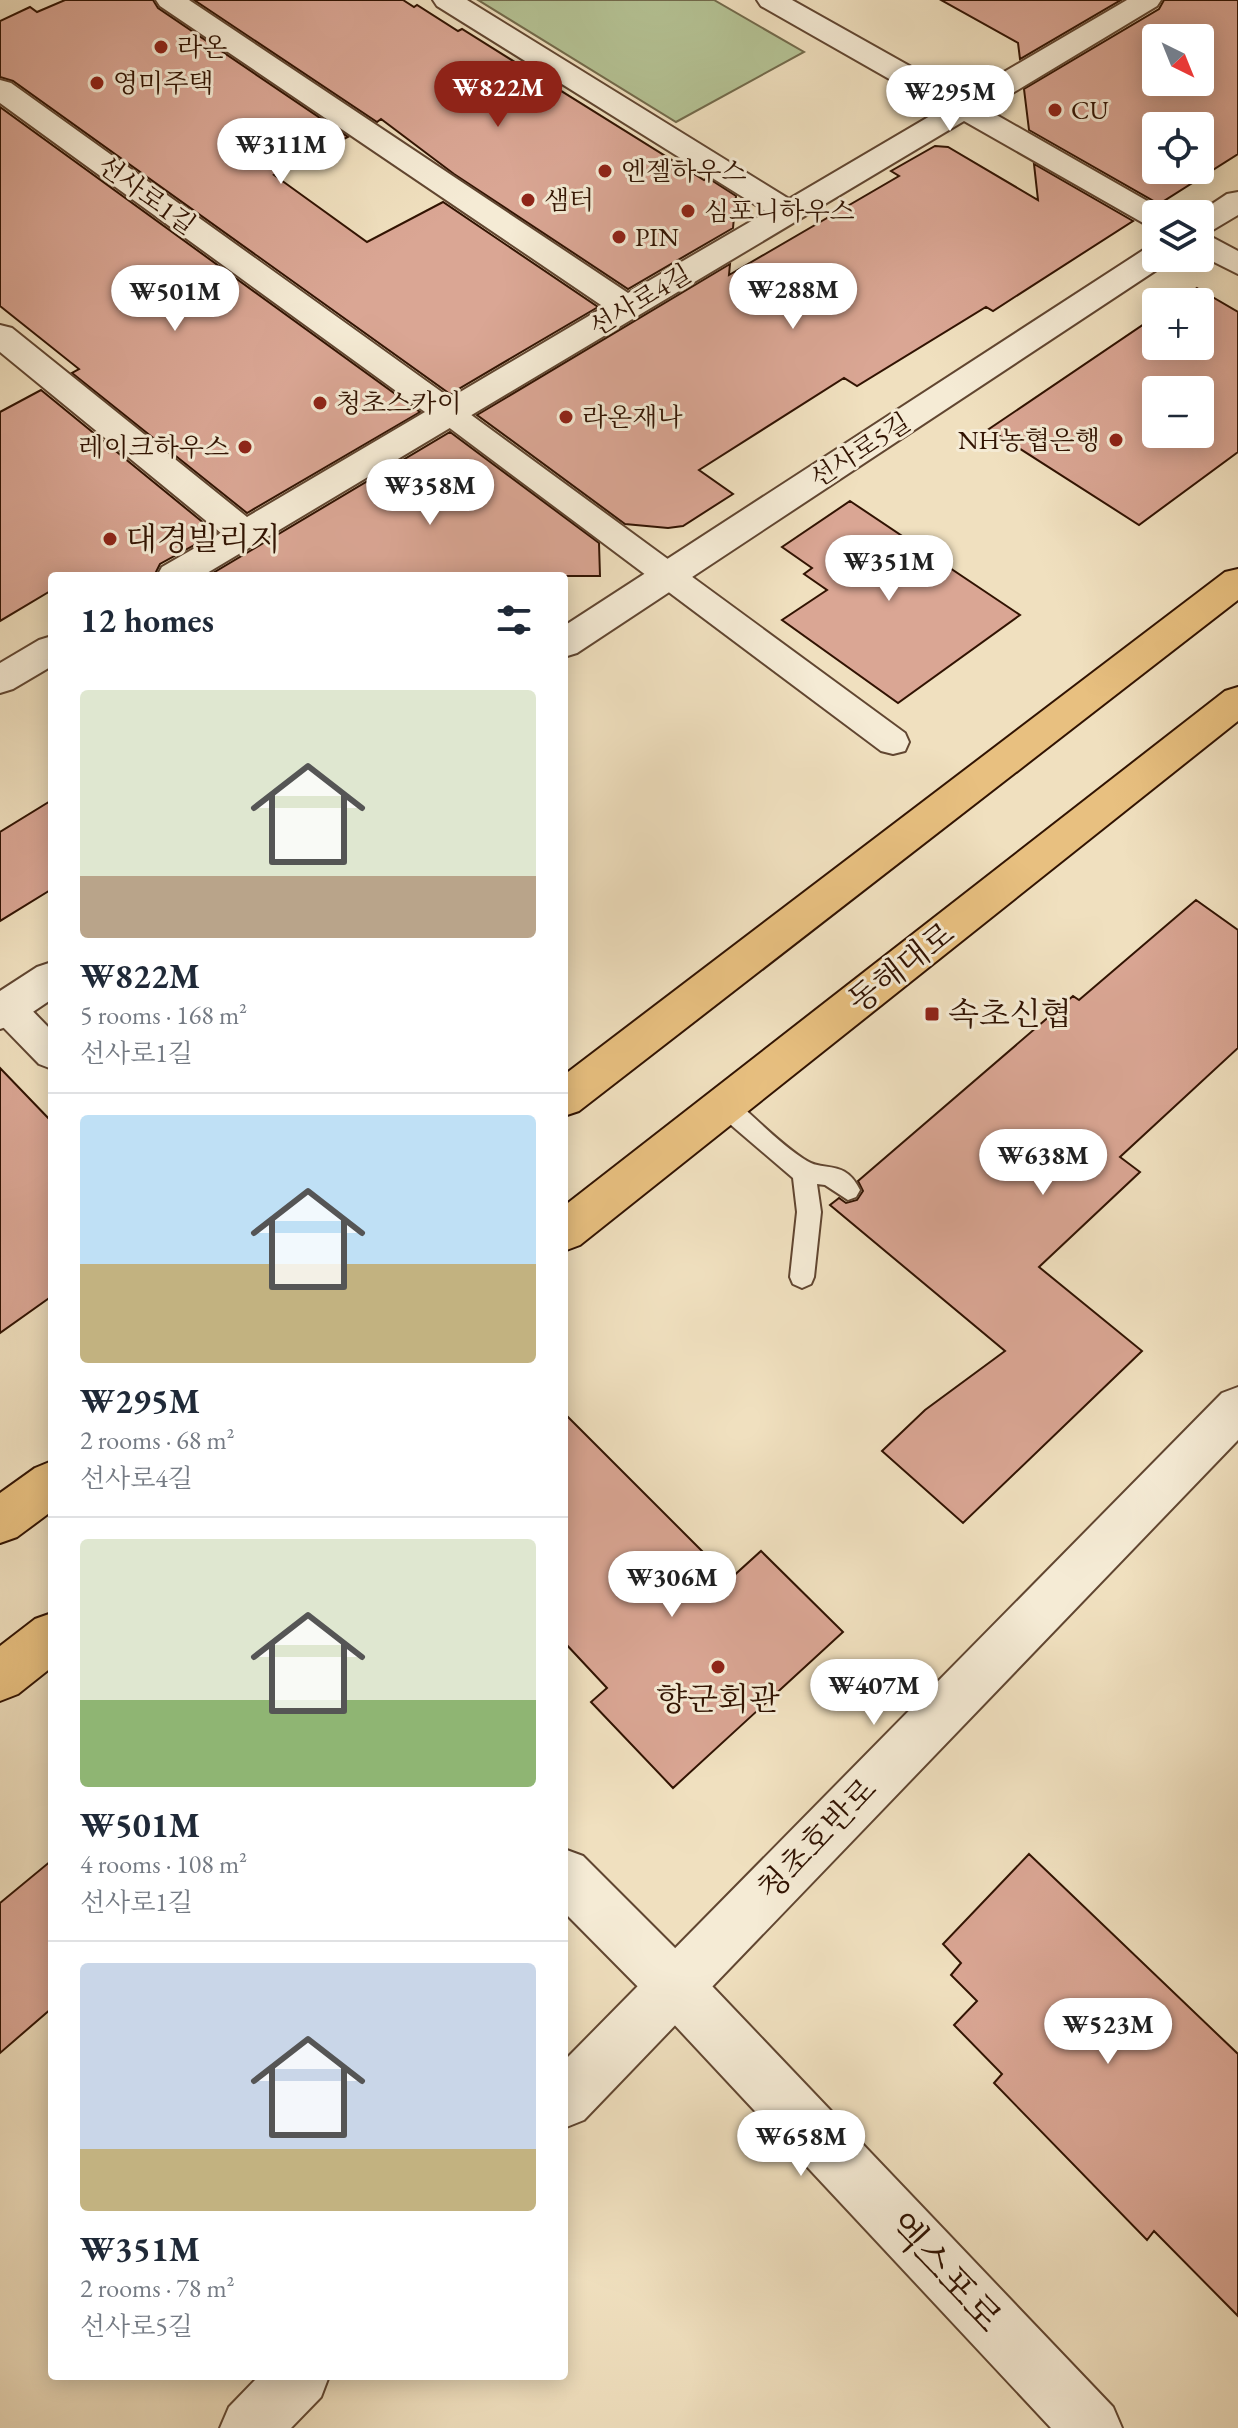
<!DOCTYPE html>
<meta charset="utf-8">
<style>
:root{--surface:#fff;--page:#f2f2f3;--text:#1f2937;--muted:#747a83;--line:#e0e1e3;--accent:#8f2418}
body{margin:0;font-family:"EB Garamond","Noto Serif KR",serif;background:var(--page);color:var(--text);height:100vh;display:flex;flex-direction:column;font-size:30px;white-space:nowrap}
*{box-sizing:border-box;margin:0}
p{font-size:26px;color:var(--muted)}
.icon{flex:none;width:44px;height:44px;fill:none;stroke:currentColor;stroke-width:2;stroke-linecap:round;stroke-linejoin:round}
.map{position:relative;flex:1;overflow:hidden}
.details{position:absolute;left:48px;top:572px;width:520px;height:1808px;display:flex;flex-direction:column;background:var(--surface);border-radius:8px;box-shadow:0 4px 20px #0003}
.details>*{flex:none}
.needle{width:52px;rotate:137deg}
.controls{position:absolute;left:1142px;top:24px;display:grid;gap:16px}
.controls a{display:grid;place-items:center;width:72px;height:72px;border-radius:8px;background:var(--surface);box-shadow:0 4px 20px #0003;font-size:40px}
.price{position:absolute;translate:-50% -68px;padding:0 18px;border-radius:28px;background:#fff;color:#222;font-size:26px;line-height:52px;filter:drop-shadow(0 2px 4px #0008)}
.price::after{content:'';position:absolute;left:50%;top:48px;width:24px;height:18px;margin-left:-12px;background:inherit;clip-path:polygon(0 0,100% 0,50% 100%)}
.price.on{background:var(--accent);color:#fff}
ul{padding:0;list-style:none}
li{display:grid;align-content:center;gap:16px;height:424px;padding:0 32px}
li+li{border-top:2px solid var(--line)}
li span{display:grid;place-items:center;height:248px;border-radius:8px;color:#555}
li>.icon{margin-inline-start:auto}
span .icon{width:144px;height:144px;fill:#fffc;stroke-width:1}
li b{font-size:34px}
h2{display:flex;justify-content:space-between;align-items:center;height:96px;padding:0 32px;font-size:34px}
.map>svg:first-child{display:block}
.green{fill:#b5c395;stroke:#736b4c;stroke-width:2}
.building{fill:#daa694;stroke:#311302;stroke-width:2;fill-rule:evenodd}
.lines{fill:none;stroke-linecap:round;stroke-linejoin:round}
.service-casing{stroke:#614631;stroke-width:4}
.pedestrian-casing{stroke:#614631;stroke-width:4}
.minor-casing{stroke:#614631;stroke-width:4}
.tertiary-casing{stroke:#614631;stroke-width:4}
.primary-casing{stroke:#311302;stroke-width:4}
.service{fill:#f5ebd5;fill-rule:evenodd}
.pedestrian{fill:#f5ebd5;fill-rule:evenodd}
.minor{fill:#f5ebd5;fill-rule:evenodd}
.tertiary{fill:#f5ebd5;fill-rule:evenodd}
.primary{fill:#e8c080;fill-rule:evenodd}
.poi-dot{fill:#8f2418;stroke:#f5ebd5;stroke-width:3}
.labels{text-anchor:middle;stroke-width:6;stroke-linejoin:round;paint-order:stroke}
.far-poi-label{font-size:26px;fill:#311302;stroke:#f5ebd5;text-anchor:start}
.far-street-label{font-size:26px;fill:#311302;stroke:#f5ebd5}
.poi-label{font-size:32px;fill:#311302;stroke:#f5ebd5;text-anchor:start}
.street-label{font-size:32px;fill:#311302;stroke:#f5ebd5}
.near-street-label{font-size:38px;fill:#311302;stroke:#f5ebd5}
</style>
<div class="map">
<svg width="1238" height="2428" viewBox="0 0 1238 2428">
<rect width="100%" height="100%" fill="#f0e0bf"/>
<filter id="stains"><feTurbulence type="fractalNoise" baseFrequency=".0025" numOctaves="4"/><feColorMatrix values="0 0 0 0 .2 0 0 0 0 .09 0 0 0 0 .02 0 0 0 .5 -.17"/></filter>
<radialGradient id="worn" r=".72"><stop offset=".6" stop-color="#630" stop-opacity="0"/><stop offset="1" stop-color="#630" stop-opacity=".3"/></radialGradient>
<path class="green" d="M 478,0 L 714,0 L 804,52 L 676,122 Z"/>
<path class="building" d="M 65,0 L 153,0 L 158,8 L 348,137 L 274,175 L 367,242 L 443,202 L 598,307 L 450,394 L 13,81 L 0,77 L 0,21 L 30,7 L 37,12 Z
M 194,0 L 403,0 L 414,7 L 417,5 L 458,31 L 462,29 L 704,180 L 708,178 L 736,196 L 733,228 L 628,289 L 454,174 L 381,119 L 377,122 Z
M 941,0 L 1121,0 L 1020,59 L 1018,43 Z
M 1164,0 L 1238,0 L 1238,154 L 1159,204 L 1029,130 L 1024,89 L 1159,9 ZM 1156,38 L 1200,38 L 1200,82 L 1156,82 ZM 1156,126 L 1200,126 L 1200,170 L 1156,170 Z
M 0,107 L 420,412 L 247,513 L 72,373 L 79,369 L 0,306 Z
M 935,146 L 948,147 L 1038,200 L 1034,164 L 1133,221 L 993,311 L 986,307 L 857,386 L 844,378 L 699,470 L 733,494 L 683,526 L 668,528 L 625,524 L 477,415 L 730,264 L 729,275 L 899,176 L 891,171 Z
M 1197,288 L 1238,312 L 1238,452 L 1139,525 L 989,429 L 1156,316 L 1156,346 L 1200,346 L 1200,302 L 1177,302 ZM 1156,390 L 1200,390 L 1200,434 L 1156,434 Z
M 41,390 L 216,533 L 160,564 L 154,576 L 52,576 L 52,590 L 0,621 L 0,412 Z
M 450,432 L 599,543 L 600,576 L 208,576 Z
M 850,501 L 1020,615 L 898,703 L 782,620 L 827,590 L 804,574 L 812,568 L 782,547 Z
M 52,800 L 52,889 L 0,921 L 0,832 Z
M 1196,900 L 1238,930 L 1238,1048 L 1120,1157 L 1140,1172 L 1039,1267 L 1142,1351 L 963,1523 L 882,1451 L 925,1410 L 1005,1351 L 830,1205 L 839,1198 L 846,1203 L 857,1200 L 863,1191 L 858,1181 L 1073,996 L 1079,1000 Z
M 0,1068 L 52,1122 L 52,1296 L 0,1333 Z
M 564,1413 L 730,1579 L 761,1551 L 843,1632 L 673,1788 L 591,1702 L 607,1688 L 564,1642 Z
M 1029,1854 L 1238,2054 L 1238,2316 L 1154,2231 L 1147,2240 L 994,2083 L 1002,2074 L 954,2025 L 977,2001 L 951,1975 L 961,1963 L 943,1944 Z
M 52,1860 L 52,2008 L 0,2053 L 0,1903 Z"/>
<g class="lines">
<defs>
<path id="service" d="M 725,1096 L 733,1099 C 757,1119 781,1145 807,1161 C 825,1172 845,1159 860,1190 L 856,1197 L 848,1200 L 825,1185 L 817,1184 L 821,1212 L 814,1277 L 811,1284 L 802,1288 L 793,1284 L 790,1277 L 797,1212 L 793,1178 L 717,1113 L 713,1106 L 717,1099 Z"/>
<path id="pedestrian" d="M 449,403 L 459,406 L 905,733 L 909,742 L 905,751 L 893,754 L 881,751 L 439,420 L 434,413 L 439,406 Z
M 7,994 L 20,998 L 52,1031 L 52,1069 L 39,1064 L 0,1024 L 0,996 Z"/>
<path id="minor" d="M 156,0 L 189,0 L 628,293 L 767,212 L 437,6 L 433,0 L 467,0 L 789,199 L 942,109 L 761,6 L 757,0 L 792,0 L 963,96 L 1127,0 L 1161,0 L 1157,6 L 986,109 L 1170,214 L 1156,214 L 1156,227 L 1145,224 L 964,121 L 202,576 L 157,576 L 162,567 L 221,533 L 0,352 L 0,325 L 12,328 L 247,517 L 425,412 L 0,103 L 0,80 L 11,83 L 450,398 L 604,307 L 160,6 Z
M 1238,192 L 1238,215 L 1206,234 L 1238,251 L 1238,274 L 1200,255 L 1200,214 L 1197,214 L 1227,194 Z
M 1156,246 L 1156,258 L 1171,258 L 1167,263 L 577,653 L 564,657 L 564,626 L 1145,249 Z
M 52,636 L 52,666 L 13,689 L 0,693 L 0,663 L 39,640 Z
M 52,962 L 52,999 L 15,1024 L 0,1029 L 0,991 L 37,967 Z
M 564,1849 L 583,1856 L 693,1966 L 1113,2407 L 1122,2428 L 1051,2428 L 655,2004 L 564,1912 Z"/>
<path id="tertiary" d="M 1238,1387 L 1238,1440 L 584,2120 L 564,2128 L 564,2061 L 1222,1393 Z
M 259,2376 L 329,2376 L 321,2397 L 291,2428 L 220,2428 L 229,2407 Z"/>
<path id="primary" d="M 1238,569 L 1238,600 L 579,1111 L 564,1116 L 564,1075 L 1225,572 Z
M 1238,687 L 1238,721 L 580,1245 L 564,1251 L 564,1206 L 1225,691 Z
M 52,1461 L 52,1511 L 17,1537 L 0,1543 L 0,1493 L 35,1468 Z
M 52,1613 L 52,1667 L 18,1694 L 0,1701 L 0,1646 L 35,1619 Z"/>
</defs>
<use href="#service" class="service-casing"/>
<use href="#pedestrian" class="pedestrian-casing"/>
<use href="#minor" class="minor-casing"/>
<use href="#tertiary" class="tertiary-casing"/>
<use href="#primary" class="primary-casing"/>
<use href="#service" class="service"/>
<use href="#pedestrian" class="pedestrian"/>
<use href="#minor" class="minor"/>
<use href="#tertiary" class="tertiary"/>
<use href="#primary" class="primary"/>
</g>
<g class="poi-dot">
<circle cx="161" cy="47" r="8"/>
<circle cx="97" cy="83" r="8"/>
<circle cx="1055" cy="110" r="8"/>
<circle cx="605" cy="171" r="8"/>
<circle cx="528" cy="200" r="8"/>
<circle cx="688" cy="211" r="8"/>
<circle cx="619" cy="237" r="8"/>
<circle cx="320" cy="403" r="8"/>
<circle cx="566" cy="417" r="8"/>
<circle cx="1116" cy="440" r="8"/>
<circle cx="245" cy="447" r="8"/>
<circle cx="110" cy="539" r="8"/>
<rect x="924" y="1006" width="16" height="16" rx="4"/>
<circle cx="718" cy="1667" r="8"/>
</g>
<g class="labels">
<g class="far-poi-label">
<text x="177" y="56">라온</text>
<text x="113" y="92">영미주택</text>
<text x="1071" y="119">CU</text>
<text x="621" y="180">엔젤하우스</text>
<text x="544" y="209">샘터</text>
<text x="704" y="220">심포니하우스</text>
<text x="635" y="246">PIN</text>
<text x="336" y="412">청초스카이</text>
<text x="582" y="426">라온재나</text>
<text x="1100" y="449" text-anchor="end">NH농협은행</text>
<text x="229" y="456" text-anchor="end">레이크하우스</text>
</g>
<g class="far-street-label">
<text transform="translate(147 195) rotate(36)" y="9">선사로1길</text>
<text transform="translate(640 300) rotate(-31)" y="9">선사로4길</text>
<text transform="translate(860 450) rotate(-33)" y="9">선사로5길</text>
</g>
<g class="poi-label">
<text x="126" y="550">대경빌리지</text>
<text x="948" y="1025">속초신협</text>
<text x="718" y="1710" text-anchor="middle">향군회관</text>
</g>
<g class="street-label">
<text transform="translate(901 967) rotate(-38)" y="11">동해대로</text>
<text transform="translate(817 1839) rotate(-46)" y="11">청초호반로</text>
</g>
<g class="near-street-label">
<text transform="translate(945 2272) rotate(47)" y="13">엑스포로</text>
</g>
</g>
<rect width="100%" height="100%" filter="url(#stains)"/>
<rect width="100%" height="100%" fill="url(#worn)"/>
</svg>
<div class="controls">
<a><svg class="needle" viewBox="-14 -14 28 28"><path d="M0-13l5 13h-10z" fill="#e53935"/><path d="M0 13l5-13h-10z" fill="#747a83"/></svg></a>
<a><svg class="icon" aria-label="locate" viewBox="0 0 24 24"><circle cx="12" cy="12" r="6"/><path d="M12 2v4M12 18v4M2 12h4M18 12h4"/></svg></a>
<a><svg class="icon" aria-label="layers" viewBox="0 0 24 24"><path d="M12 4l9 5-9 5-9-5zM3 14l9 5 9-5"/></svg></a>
<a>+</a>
<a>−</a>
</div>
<b class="price on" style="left:498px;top:129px">₩822M</b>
<b class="price" style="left:950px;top:133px">₩295M</b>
<b class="price" style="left:281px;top:186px">₩311M</b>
<b class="price" style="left:793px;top:331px">₩288M</b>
<b class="price" style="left:175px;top:333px">₩501M</b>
<b class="price" style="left:430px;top:527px">₩358M</b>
<b class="price" style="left:889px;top:603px">₩351M</b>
<b class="price" style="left:1043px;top:1197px">₩638M</b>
<b class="price" style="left:672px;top:1619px">₩306M</b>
<b class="price" style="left:874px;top:1727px">₩407M</b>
<b class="price" style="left:1108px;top:2066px">₩523M</b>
<b class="price" style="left:801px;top:2178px">₩658M</b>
<section class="details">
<h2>12 homes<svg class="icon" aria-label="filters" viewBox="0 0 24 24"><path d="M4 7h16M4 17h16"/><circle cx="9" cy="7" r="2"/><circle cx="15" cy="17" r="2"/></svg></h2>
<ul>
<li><span style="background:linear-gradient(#dfe7d0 75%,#b9a48a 0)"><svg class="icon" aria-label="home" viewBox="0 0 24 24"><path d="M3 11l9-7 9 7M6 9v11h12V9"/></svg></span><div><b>₩822M</b><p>5 rooms · 168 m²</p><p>선사로1길</p></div></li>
<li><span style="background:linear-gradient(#bfe0f5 60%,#c2b280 0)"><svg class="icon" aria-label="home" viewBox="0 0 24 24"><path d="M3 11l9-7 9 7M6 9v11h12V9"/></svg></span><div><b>₩295M</b><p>2 rooms · 68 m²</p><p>선사로4길</p></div></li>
<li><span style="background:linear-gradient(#dfe7d0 65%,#8fb573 0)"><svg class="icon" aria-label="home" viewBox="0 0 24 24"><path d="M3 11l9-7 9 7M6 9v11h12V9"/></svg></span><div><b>₩501M</b><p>4 rooms · 108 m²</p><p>선사로1길</p></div></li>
<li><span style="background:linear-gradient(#c9d6e8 75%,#c2b280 0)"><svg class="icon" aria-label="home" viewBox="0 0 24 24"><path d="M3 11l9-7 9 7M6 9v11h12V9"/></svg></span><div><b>₩351M</b><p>2 rooms · 78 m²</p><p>선사로5길</p></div></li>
</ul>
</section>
</div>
